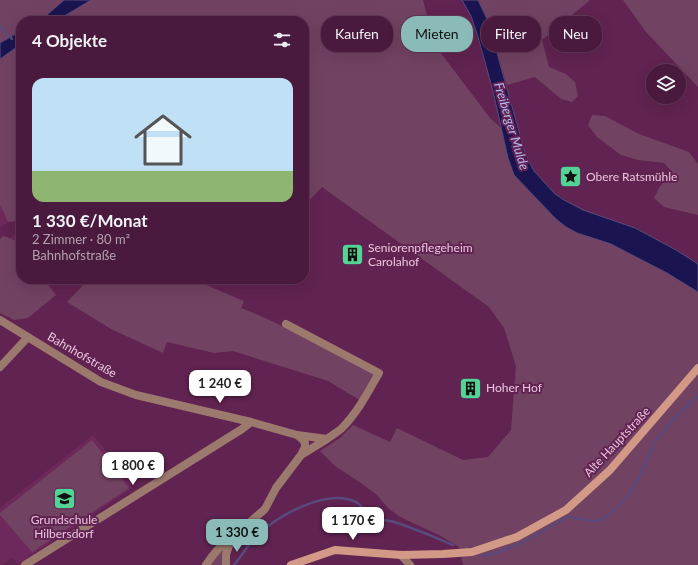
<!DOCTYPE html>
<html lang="de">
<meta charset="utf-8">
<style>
:root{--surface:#491a3d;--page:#532748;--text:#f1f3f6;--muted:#b1a1b0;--line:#613857;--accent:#8bbbb9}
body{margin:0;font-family:Lato,sans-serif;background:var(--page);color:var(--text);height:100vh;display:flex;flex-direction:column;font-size:15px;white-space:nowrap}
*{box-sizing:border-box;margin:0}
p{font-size:13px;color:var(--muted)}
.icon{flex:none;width:22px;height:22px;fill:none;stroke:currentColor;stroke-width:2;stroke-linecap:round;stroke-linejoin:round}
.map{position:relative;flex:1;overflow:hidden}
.details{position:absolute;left:16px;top:16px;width:293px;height:268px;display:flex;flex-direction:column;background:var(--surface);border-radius:16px;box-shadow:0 4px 16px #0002,0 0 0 1px var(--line)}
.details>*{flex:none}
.top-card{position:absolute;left:321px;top:16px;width:317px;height:36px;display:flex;gap:8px}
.fabs{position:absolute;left:646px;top:64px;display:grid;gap:8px}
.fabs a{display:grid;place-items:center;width:40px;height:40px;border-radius:50%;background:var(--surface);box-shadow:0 4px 16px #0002,0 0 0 1px var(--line);font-size:20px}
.price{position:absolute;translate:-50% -34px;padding:0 9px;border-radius:8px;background:#fff;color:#222;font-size:13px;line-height:26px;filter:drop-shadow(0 1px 2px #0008)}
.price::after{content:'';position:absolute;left:50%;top:24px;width:12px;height:9px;margin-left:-6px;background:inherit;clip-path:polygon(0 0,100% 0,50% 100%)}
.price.selected{background:var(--accent);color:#111}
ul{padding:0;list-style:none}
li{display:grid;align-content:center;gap:8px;height:212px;padding:0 16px}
li span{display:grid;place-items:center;height:124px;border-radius:12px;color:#555}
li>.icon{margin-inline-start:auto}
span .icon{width:72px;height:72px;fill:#fffc;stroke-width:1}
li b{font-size:17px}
h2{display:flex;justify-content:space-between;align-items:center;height:48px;padding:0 16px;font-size:17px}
.pill{padding:0 14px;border-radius:16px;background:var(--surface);box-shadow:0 4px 16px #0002,0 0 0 1px var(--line);font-size:14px;line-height:36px}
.pill.selected{background:var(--accent);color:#111}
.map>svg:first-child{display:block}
.built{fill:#6e295c}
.green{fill:#724263}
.water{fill:#1a1551;stroke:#594a7b}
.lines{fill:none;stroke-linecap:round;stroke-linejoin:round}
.stream{stroke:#594a7b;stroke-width:2.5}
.street{stroke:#9c796d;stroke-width:8}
.secondary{stroke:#d19986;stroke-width:8}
.labels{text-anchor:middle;stroke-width:4;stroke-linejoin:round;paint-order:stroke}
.poi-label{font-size:12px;fill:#ebc5dd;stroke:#612351;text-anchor:start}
.street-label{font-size:12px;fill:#ebc5dd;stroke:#612351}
.water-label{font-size:13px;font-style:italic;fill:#b3b9f2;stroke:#612351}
</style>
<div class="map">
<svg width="698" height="565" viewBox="0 0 698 565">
<rect width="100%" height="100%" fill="#612351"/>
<path class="built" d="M 0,205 L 8,222 L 0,228 Z
M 21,229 L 21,244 L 10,238 Z
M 93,435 L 128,479 L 131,479 L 131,489 L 18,564 L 12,557 L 2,565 L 0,565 L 0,508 Z"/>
<path class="green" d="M 0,0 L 64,0 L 47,15 L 37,21 L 21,21 L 21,31 L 0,43 Z
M 91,0 L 423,0 L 434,44 L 490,118 L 501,128 L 508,158 L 514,175 L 556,219 L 566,227 L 611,244 L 667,273 L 698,292 L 698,565 L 463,565 L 459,547 L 441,536 L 400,517 L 388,508 L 377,495 L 361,483 L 335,466 L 320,451 L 340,438 L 353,425 L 390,442 L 397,428 L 463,460 L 488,457 L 511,430 L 516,366 L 504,328 L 489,307 L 322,187 L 304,206 L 304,21 L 56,21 Z
M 478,0 L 590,0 L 542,40 L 549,67 L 566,74 L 575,82 L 578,96 L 572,102 L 561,99 L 535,77 L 507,85 L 488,21 Z
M 623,0 L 698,0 L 698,87 L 646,32 Z
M 21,44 L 21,217 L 15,221 L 8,222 L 0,205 L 0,59 Z
M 592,115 L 605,116 L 639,134 L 689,152 L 698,164 L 698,215 L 664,207 L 654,198 L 659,188 L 672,172 L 664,163 L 638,160 L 621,155 L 597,137 L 588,125 Z
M 3,236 L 10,238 L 21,244 L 21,279 L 44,279 L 56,295 L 28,318 L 14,320 L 0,313 L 0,239 Z
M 89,279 L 192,279 L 244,301 L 241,308 C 288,326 331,352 376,375 L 361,401 L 328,381 L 233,351 L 214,353 L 167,342 L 163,353 L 111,329 L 67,302 Z
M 92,440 L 129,488 L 32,552 L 0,515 L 0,513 Z
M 223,549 L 224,565 L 208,565 Z"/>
<path class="water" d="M 64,0 L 91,0 L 56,21 L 37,21 L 47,15 Z
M 462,0 L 478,0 L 488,21 L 525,153 L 534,171 L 555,194 L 564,200 L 583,210 L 635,228 L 676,250 L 698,264 L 698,292 L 667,273 L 611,244 L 577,233 L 566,227 L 556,219 L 514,175 L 508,158 L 493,91 L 478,37 L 471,16 Z
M 21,31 L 21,44 L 0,59 L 0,43 Z"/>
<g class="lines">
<path class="stream" d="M 266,21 L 270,20 L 283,21
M 0,26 L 12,39
M 482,556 C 512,551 541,533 567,517 L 594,521 L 602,520 L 615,510 L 630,493 L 636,484 L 654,443 L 671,422 L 690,403 L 698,396
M 234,565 C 242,556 248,544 257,536 C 278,515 327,488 356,502 C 363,505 363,514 370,518 C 376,521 386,519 394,522 C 414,528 434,537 453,545"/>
<path class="street" d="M 0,320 L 101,382 L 136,395 L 251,422 L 297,435 L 303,440 L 305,443 L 305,447 L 301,455 L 276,488 L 265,509 L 232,538 L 226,554 L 226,565
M 286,324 L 379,373 C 368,392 358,412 342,428 C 338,432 332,435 327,439
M 0,367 L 28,337
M 297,435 L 327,439 L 301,455
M 401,555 L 410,565
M 25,565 L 242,429 L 251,422
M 206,565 C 213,554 220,545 232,538"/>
<path class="secondary" d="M 291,565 L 335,550 L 401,555 L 443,554 L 472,552 L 517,537 L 566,510 L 610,470 L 698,368"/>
</g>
<defs>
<symbol id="sight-square" viewBox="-11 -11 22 22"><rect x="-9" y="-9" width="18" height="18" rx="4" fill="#54d396" stroke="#612351"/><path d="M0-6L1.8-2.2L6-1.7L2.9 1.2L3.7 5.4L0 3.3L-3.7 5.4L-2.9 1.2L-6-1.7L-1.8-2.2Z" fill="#111"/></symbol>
<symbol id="building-square" viewBox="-11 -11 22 22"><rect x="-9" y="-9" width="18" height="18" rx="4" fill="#54d396" stroke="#612351"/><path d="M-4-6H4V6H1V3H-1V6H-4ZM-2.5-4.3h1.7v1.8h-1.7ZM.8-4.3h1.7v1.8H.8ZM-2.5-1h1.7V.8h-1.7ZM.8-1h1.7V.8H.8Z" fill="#111"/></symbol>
<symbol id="school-square" viewBox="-11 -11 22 22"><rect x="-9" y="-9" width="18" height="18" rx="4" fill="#54d396" stroke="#612351"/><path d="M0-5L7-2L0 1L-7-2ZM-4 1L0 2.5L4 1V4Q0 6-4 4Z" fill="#111"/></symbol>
</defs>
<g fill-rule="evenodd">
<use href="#sight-square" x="558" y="164" width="25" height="25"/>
<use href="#building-square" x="340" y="242" width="25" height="25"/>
<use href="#building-square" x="458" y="376" width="25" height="25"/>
<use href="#school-square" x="52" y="486" width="25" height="25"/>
</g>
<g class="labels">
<g class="poi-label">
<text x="586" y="181">Obere Ratsmühle</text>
<text x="368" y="252">Seniorenpflegeheim<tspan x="368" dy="14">Carolahof</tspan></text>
<text x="486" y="392">Hoher Hof</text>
<text x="64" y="524" text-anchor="middle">Grundschule<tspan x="64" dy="14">Hilbersdorf</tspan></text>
</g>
<g class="street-label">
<text transform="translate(82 355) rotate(30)" y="4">Bahnhofstraße</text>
<text transform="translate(617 442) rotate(-47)" y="4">Alte Hauptstraße</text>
</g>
<g class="water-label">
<text transform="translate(512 126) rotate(73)" y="5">Freiberger Mulde</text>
</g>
</g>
</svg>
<div class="fabs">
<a><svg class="icon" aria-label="layers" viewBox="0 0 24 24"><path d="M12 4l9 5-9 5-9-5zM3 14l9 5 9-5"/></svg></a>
</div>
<b class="price" style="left:220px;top:404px">1 240 €</b>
<b class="price" style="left:133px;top:486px">1 800 €</b>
<b class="price" style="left:353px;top:541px">1 170 €</b>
<b class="price selected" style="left:237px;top:553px">1 330 €</b>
<div class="top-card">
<a class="pill">Kaufen</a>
<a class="pill selected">Mieten</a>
<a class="pill">Filter</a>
<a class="pill">Neu</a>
</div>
<section class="details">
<h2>4 Objekte<svg class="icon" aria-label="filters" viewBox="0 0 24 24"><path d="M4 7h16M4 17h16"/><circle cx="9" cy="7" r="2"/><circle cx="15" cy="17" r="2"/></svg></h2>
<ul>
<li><span style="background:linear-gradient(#bfe0f5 75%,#8fb573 0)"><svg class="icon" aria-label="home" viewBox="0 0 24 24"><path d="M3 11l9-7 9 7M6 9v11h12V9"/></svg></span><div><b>1 330 €/Monat</b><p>2 Zimmer · 80 m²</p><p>Bahnhofstraße</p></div></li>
</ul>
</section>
</div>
